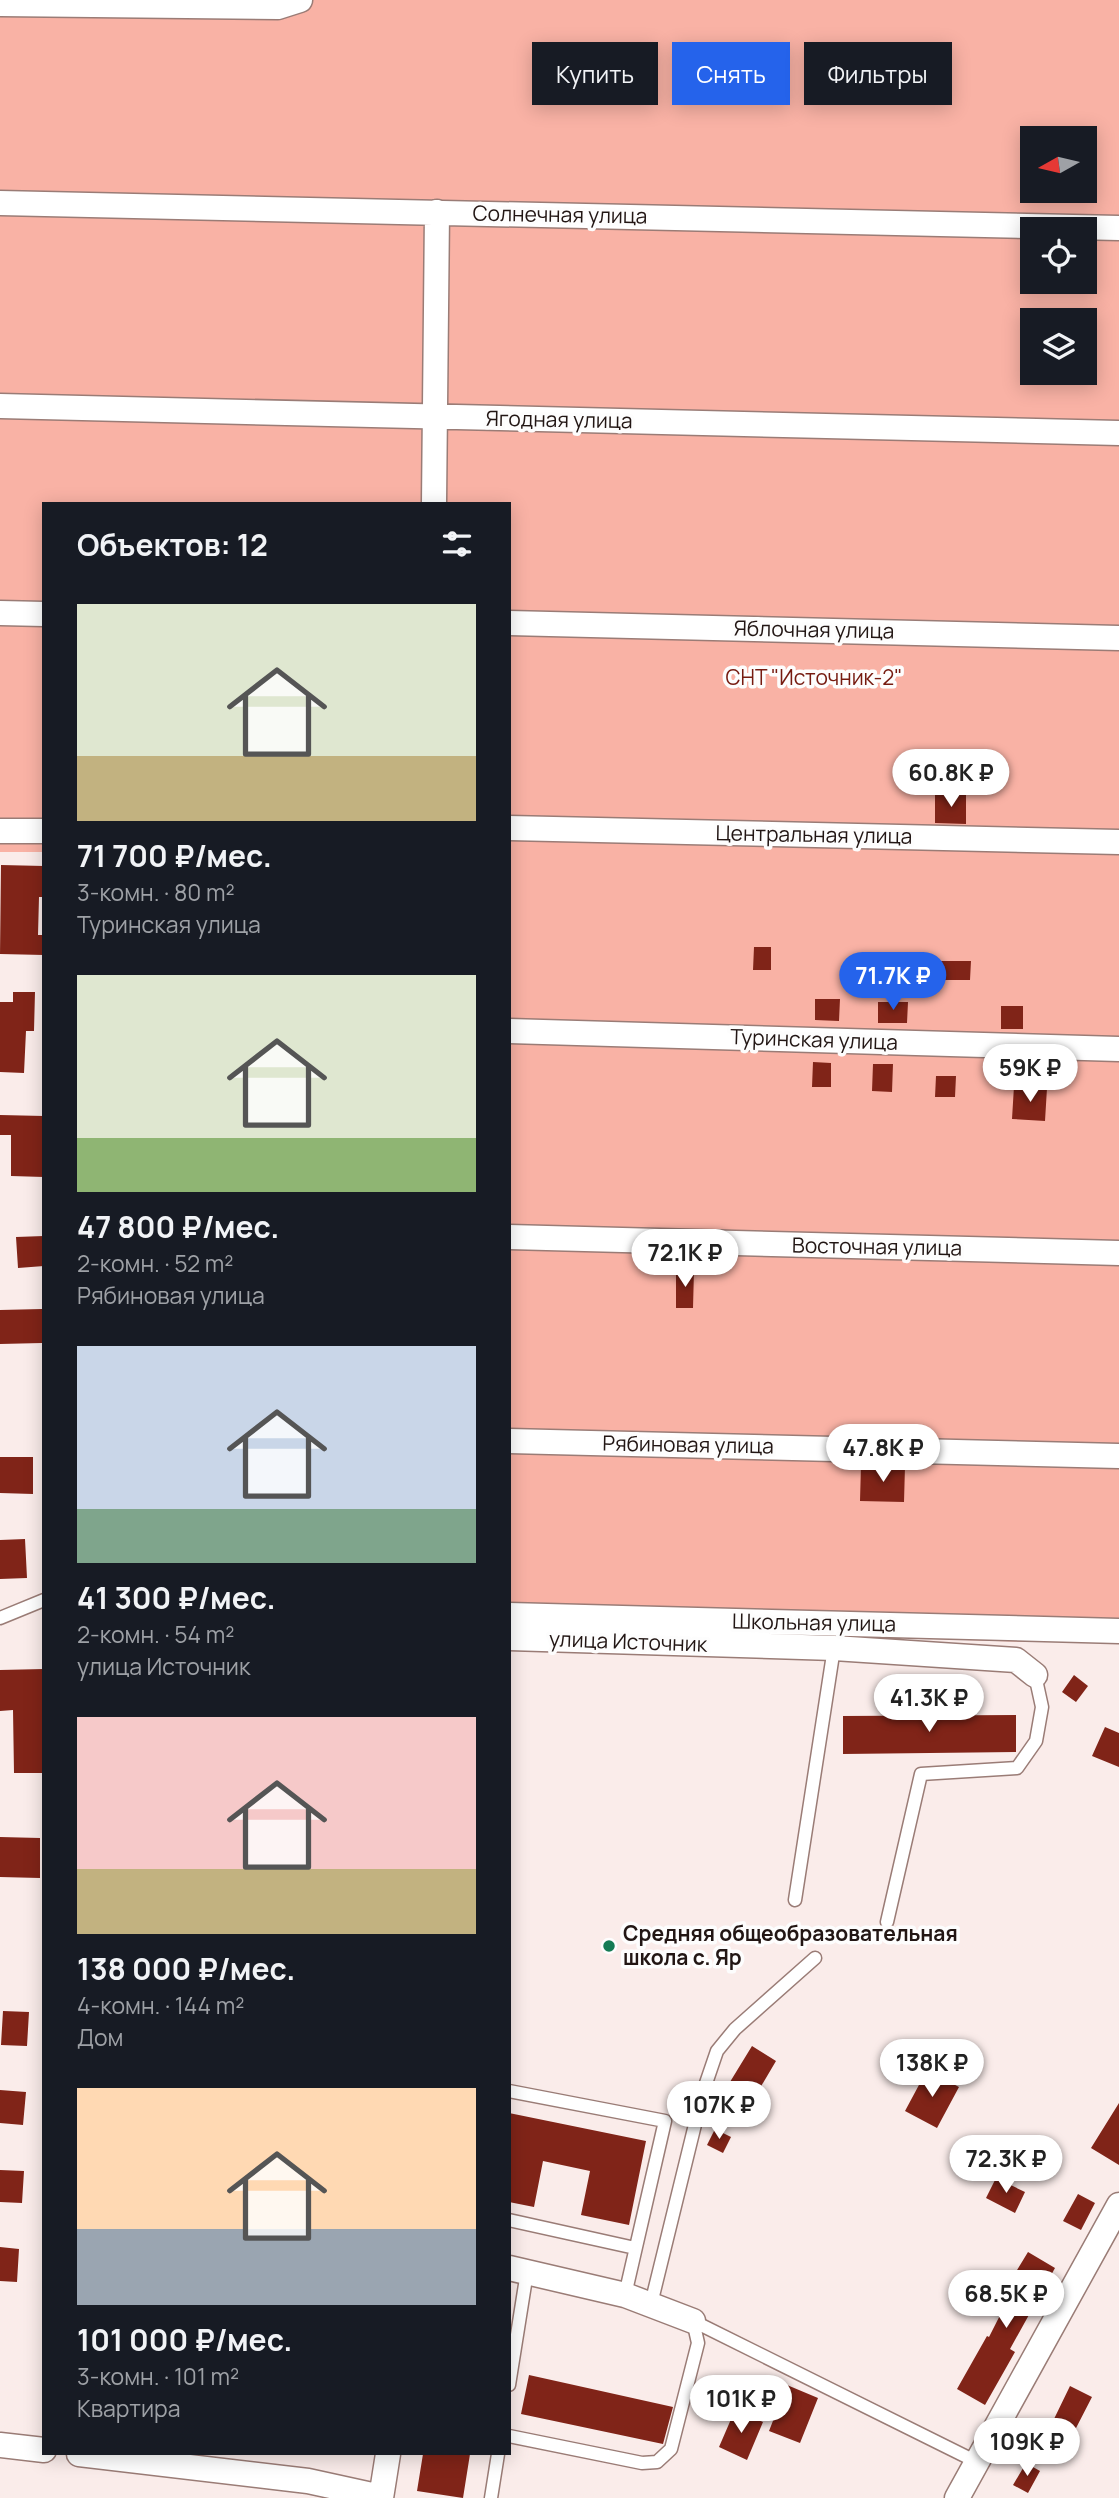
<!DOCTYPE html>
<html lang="ru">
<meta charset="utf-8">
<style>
:root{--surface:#171b24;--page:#20242c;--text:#f1f3f6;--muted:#9ea1a6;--accent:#2563eb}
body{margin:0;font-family:Manrope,sans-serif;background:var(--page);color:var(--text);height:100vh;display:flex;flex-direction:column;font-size:26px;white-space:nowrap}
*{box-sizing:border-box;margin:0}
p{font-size:23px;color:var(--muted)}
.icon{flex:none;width:38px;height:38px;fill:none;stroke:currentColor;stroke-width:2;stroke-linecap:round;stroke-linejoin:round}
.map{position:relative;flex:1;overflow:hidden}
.sheet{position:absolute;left:42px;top:502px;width:469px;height:1953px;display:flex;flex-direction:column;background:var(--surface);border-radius:0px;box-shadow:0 4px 18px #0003}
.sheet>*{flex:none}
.hud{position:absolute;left:532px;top:42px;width:481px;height:63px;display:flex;gap:14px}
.needle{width:46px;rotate:262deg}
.fabs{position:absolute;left:1020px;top:126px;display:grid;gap:14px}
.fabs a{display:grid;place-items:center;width:77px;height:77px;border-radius:0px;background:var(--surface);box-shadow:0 4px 18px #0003;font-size:35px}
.price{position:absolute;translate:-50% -60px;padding:0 16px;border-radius:24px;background:#fff;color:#222;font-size:23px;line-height:46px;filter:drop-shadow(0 2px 4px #0008)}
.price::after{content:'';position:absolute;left:50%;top:42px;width:21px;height:16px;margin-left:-10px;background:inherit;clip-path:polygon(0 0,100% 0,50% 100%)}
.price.active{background:var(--accent);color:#fff}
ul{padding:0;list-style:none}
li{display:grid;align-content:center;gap:14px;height:371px;padding:0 35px}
li span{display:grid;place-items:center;height:217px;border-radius:0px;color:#555}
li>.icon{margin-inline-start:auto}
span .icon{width:126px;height:126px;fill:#fffc;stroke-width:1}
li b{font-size:30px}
h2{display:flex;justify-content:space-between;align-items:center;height:84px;padding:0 35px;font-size:30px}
.tag{padding:0 24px;border-radius:0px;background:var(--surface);box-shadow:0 4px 18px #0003;font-size:24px;line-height:63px}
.tag.active{background:var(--accent);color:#fff}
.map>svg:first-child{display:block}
.green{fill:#f9b2a5;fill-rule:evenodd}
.building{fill:#802418}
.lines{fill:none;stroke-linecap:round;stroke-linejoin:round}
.lane-casing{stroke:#9a7c76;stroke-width:15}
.street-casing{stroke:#9a7c76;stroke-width:27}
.lane{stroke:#fff;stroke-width:12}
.street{stroke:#fff;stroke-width:24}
.poi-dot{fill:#147b54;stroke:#fdfdfd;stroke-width:2.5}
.labels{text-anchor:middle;stroke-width:7;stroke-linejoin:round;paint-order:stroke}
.street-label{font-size:21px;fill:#221614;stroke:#fdfdfd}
.park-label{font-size:21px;fill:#761b10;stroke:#fdfdfd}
.poi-label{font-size:21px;font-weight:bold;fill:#221614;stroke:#fdfdfd;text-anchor:start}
</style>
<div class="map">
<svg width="1119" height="2498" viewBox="0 0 1119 2498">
<rect width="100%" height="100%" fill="#faecea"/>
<path class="green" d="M 0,0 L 1119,0 L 1119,1630 L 1060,1622 L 1027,1642 L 509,1625 L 509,504 L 44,504 L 44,852 L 0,852 ZM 1032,138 L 1085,138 L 1085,191 L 1032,191 ZM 1032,229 L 1085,229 L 1085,282 L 1032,282 ZM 1032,320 L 1085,320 L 1085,373 L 1032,373 Z"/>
<path class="building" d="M 935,794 L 966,794 L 966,824 L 935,823 Z
M 1,865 L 44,866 L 44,897 L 39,897 L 38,935 L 44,935 L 44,955 L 0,954 Z
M 754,947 L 771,947 L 771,970 L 753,970 Z
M 941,961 L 971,961 L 970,980 L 941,980 Z
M 13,992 L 35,992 L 34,1031 L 26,1031 L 24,1073 L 0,1072 L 0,1002 L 13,1002 Z
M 815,999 L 840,999 L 839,1021 L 815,1020 Z
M 878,1002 L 908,1002 L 907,1023 L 878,1023 Z
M 1001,1006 L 1023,1006 L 1023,1029 L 1001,1029 Z
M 813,1062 L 831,1063 L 831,1087 L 812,1087 Z
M 873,1064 L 893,1064 L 892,1092 L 872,1091 Z
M 936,1076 L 956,1076 L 955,1097 L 935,1097 Z
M 1014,1086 L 1047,1088 L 1045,1121 L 1012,1119 Z
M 0,1115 L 44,1116 L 44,1177 L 11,1176 L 11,1135 L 0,1135 Z
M 44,1236 L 44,1266 L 18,1268 L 16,1237 Z
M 676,1270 L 694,1270 L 693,1308 L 676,1308 Z
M 42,1309 L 42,1343 L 0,1344 L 0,1310 Z
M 0,1457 L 33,1457 L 33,1494 L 0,1493 Z
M 861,1465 L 905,1466 L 904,1502 L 860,1501 Z
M 25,1539 L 27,1578 L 0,1579 L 0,1540 Z
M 44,1669 L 44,1773 L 14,1773 L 13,1710 L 0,1711 L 0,1670 Z
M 1074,1675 L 1088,1686 L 1076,1702 L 1062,1692 Z
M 1016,1715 L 1016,1752 L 843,1754 L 843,1716 Z
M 1105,1727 L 1119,1733 L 1119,1767 L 1092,1756 Z
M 0,1837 L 40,1838 L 40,1878 L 0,1877 Z
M 3,2011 L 29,2012 L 27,2046 L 1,2045 Z
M 752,2046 L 776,2061 L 747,2110 L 722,2095 Z
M 927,2070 L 959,2087 L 937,2128 L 905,2111 Z
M 0,2090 L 26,2092 L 23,2125 L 0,2123 Z
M 1119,2103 L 1119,2165 L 1091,2148 Z
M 509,2113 L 646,2141 L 629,2225 L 581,2215 L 590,2171 L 543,2161 L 534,2207 L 509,2202 Z
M 715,2129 L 731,2137 L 723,2153 L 707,2145 Z
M 0,2170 L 24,2171 L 22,2203 L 0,2202 Z
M 996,2178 L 1025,2192 L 1015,2213 L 986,2198 Z
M 1078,2194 L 1095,2203 L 1081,2230 L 1063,2221 Z
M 0,2247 L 19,2249 L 17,2282 L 0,2281 Z
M 1028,2252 L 1055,2268 L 1010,2349 L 1015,2352 L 985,2405 L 957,2389 L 987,2336 L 989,2337 L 1019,2278 L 1014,2275 Z
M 529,2375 L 673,2407 L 663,2444 L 521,2414 Z
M 787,2385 L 818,2398 L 800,2443 L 769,2431 Z
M 1070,2386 L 1092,2397 L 1075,2430 L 1054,2419 Z
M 735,2410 L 763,2422 L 747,2460 L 719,2447 Z
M 423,2454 L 470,2454 L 463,2498 L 417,2491 Z
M 1026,2463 L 1040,2471 L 1028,2493 L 1013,2485 Z"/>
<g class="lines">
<defs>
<path id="lane" d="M 0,1618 L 44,1600
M 795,1900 L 834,1648
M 887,1922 L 921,1774 L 1017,1768 L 1036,1741 L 1042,1707 L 1035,1675
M 509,2091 L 665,2121 L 625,2295
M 509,2220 L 635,2248
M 651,2304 L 703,2092 L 717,2051 L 735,2029 L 815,1958
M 693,2321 L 977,2462
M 509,2385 L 527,2272
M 509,2436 L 642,2463 L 657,2462 L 671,2449 L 698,2343 L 693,2321
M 491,2498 L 498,2454"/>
<path id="street" d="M 0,4 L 278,7 L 300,0
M 0,203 L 1119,228
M 0,406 L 1119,433
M 434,504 L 437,212
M 0,613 L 44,614
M 509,623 L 1119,638
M 509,828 L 1119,842
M 0,831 L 44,831
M 509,1031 L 1119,1049
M 509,1237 L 1119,1253
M 509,1441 L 1119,1456
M 509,1615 L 1119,1631
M 509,1638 L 834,1648 L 1016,1660 L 1035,1675
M 509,2268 L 625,2295 L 693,2321
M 0,2445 L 44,2450
M 79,2454 L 308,2481 L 381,2497
M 381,2498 L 388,2454
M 957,2498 L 1119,2205"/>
</defs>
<use href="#lane" class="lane-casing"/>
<use href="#street" class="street-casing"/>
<use href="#lane" class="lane"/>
<use href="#street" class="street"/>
</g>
<circle class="poi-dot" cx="609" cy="1946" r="7"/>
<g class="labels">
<g class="street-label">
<text transform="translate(560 215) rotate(1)" y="7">Солнечная улица</text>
<text transform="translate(559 420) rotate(1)" y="7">Ягодная улица</text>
<text transform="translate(814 630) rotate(1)" y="7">Яблочная улица</text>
<text transform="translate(814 835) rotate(1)" y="7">Центральная улица</text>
<text transform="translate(814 1040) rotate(2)" y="7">Туринская улица</text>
<text transform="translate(877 1247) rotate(1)" y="7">Восточная улица</text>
<text transform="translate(688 1445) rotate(1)" y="7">Рябиновая улица</text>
<text transform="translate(814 1623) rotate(1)" y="7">Школьная улица</text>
<text transform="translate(628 1642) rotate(2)" y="7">улица Источник</text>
</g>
<g class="park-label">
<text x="814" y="685">СНТ "Источник-2"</text>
</g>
<g class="poi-label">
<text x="623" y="1941">Средняя общеобразовательная<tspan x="623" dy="24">школа с. Яр</tspan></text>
</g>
</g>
</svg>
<div class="fabs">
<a><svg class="needle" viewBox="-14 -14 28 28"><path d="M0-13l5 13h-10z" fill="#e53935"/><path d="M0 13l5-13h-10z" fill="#9ea1a6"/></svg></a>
<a><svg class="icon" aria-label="locate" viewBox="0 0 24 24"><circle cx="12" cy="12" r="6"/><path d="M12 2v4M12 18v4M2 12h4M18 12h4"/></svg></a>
<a><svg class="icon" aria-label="layers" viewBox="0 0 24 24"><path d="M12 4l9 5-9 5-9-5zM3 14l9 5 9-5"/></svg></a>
</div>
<b class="price" style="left:951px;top:809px">60.8K ₽</b>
<b class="price active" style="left:893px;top:1012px">71.7K ₽</b>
<b class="price" style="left:1030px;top:1104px">59K ₽</b>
<b class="price" style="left:685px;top:1289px">72.1K ₽</b>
<b class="price" style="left:883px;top:1484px">47.8K ₽</b>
<b class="price" style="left:929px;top:1734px">41.3K ₽</b>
<b class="price" style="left:932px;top:2099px">138K ₽</b>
<b class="price" style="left:719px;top:2141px">107K ₽</b>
<b class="price" style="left:1006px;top:2195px">72.3K ₽</b>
<b class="price" style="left:1006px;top:2330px">68.5K ₽</b>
<b class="price" style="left:741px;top:2435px">101K ₽</b>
<b class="price" style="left:1027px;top:2478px">109K ₽</b>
<div class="hud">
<a class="tag">Купить</a>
<a class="tag active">Снять</a>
<a class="tag">Фильтры</a>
</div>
<section class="sheet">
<h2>Объектов: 12<svg class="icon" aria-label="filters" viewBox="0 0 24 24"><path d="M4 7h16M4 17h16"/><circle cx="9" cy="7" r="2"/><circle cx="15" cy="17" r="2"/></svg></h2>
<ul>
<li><span style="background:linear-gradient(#dfe7d0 70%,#c2b280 0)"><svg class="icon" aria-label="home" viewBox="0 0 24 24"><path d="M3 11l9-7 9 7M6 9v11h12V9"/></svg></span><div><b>71 700 ₽/мес.</b><p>3-комн. · 80 m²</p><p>Туринская улица</p></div></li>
<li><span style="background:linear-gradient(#dfe7d0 75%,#8fb573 0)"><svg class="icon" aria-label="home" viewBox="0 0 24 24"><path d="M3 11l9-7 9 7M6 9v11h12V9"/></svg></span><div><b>47 800 ₽/мес.</b><p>2-комн. · 52 m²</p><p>Рябиновая улица</p></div></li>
<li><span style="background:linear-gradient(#c9d6e8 75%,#7fa58c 0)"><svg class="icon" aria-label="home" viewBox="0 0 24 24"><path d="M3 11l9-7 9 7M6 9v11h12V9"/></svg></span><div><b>41 300 ₽/мес.</b><p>2-комн. · 54 m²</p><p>улица Источник</p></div></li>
<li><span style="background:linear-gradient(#f6c9c9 70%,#c2b280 0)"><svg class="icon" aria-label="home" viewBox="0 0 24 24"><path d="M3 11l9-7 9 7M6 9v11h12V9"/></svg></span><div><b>138 000 ₽/мес.</b><p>4-комн. · 144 m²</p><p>Дом</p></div></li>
<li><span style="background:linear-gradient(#ffd9b3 65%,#9aa5b1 0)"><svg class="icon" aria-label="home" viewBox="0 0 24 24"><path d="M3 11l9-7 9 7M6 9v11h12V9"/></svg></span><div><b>101 000 ₽/мес.</b><p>3-комн. · 101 m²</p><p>Квартира</p></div></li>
</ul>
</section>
</div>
